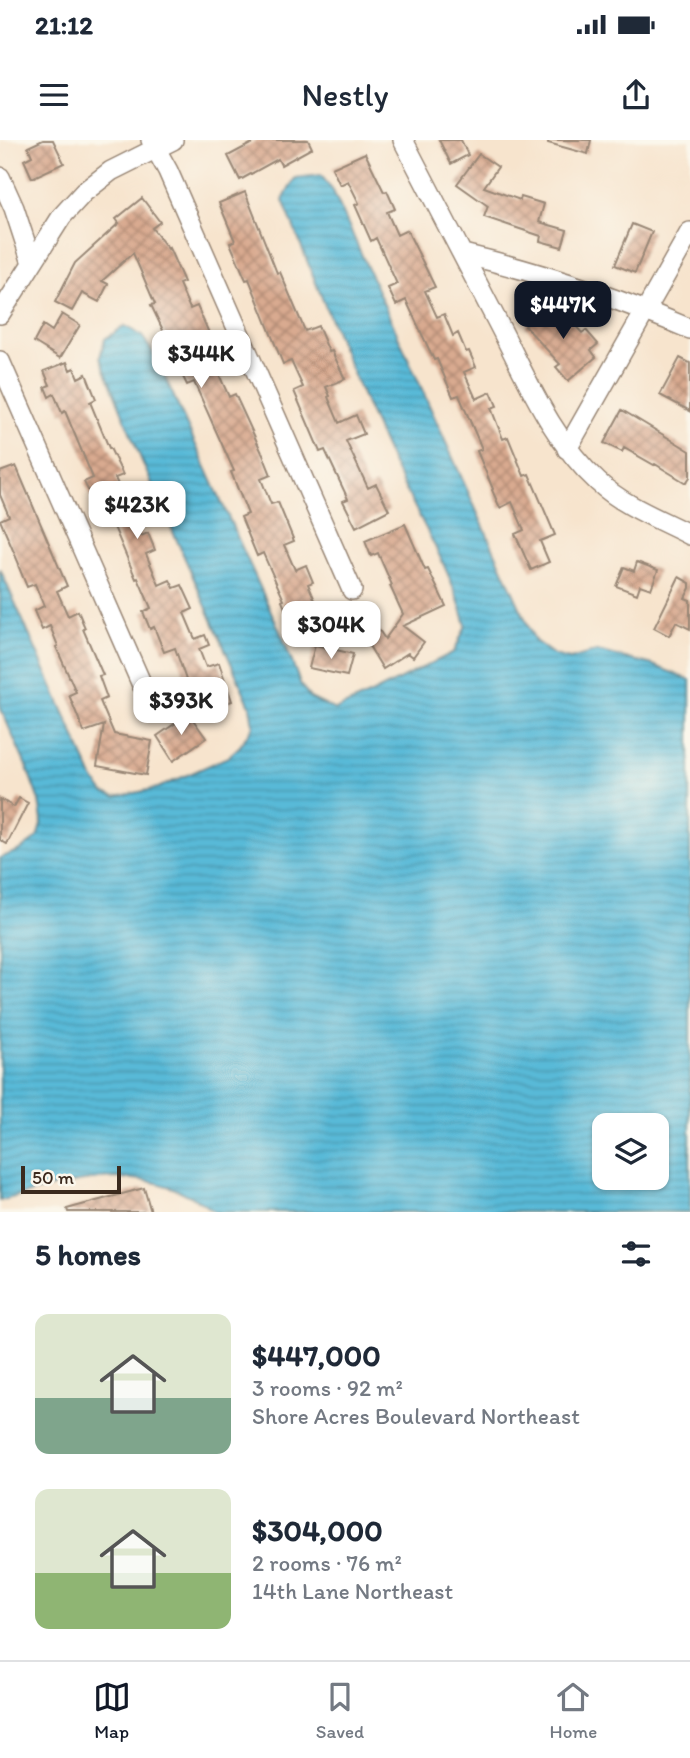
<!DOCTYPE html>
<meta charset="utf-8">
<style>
:root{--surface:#fff;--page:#f6f6f7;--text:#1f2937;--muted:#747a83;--line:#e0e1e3;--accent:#111827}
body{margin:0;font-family:Itim,sans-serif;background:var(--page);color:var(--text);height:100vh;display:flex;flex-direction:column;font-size:26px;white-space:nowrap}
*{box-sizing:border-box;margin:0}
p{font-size:23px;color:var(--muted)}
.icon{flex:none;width:38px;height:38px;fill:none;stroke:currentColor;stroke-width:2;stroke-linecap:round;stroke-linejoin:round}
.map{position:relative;height:1072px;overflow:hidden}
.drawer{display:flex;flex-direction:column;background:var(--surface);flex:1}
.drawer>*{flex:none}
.buttons{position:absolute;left:592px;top:973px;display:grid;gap:14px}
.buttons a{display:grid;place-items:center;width:77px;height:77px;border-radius:14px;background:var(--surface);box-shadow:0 2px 5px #0004;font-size:35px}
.scale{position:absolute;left:21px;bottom:18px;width:100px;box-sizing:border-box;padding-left:7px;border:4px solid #3b2a1e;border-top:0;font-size:19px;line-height:24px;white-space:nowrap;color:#3b2a1e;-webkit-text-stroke:5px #fbf7ec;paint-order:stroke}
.price{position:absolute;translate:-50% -60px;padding:0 16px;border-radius:14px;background:#fff;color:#222;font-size:23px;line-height:46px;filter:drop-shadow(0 2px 4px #0008)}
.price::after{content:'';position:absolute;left:50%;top:42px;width:21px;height:16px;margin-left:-10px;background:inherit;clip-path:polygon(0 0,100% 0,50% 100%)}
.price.selected{background:var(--accent);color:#fff}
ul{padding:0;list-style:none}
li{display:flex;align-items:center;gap:21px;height:175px;padding:0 35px}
li span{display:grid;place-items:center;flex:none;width:196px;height:140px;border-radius:14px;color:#555}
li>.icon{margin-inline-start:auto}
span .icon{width:84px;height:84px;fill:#fffc;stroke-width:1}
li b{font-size:30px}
h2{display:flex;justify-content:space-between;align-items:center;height:84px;padding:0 35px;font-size:30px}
.status{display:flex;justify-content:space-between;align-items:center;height:49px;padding:0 35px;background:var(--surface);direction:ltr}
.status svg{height:19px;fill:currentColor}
header{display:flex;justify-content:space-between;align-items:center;height:91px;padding:0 35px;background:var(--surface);font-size:32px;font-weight:600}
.dock{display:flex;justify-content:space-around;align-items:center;height:98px;border-top:2px solid var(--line);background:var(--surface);font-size:19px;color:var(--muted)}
.dock a{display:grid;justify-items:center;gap:4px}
.dock .selected{color:var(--accent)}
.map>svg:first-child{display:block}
.water{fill:url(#water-rules);stroke:#4a727b;stroke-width:2;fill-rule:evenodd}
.building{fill:url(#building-cross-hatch)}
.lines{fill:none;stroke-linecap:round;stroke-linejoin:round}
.minor-casing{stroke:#998776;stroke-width:22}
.minor{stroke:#fff;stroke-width:19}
</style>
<div class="status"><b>21:12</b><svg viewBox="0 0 49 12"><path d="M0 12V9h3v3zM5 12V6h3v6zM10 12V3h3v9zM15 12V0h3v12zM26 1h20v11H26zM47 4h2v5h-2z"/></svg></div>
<header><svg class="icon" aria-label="menu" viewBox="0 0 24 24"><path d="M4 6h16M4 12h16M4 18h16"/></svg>Nestly<svg class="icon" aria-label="share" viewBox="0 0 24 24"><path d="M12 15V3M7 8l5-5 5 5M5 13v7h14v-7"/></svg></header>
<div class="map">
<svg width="690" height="1072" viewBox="0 0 690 1072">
<defs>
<pattern id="water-rules" width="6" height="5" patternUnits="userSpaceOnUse" patternTransform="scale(1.75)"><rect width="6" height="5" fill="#59bad8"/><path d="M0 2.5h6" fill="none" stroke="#4b97af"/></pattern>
<pattern id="building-cross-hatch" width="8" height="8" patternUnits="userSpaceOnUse" patternTransform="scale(1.75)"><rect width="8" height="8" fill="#d9aa90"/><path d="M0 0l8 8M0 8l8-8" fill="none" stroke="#b18b75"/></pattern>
</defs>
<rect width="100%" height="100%" fill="#fbf7ec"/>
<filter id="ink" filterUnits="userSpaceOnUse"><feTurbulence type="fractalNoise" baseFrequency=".0143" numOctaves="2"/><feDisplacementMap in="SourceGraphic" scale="14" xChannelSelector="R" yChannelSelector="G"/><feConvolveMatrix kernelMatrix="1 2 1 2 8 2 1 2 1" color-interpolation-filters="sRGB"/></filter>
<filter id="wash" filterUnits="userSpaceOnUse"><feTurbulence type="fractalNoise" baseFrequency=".00686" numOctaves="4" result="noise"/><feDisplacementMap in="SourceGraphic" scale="28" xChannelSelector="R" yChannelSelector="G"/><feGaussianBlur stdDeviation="1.57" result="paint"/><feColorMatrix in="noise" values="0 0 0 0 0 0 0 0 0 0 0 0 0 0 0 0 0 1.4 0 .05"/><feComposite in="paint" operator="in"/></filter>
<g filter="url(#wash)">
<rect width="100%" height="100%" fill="#f7e4cd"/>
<path class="water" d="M 321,35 L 333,51 L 535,501 L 554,515 L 570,519 L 597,511 L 653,525 L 690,540 L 690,1072 L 215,1072 C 146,1018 76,1040 0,1061 L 0,718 L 20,710 L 37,698 L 42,681 L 39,661 L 27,628 L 0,567 L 0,429 L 93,638 L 104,653 L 116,657 L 158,648 L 228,617 L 240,606 L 253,586 L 250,566 L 141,319 L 100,217 L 105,199 L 125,186 L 142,196 L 156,217 L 283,498 L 300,543 L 310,558 L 335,570 L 371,554 L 454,512 L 466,485 C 450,425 415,372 389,316 C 351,232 317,146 283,60 L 295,38 ZM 604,985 L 656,985 L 656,1038 L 604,1038 Z"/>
<g id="blocks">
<path class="building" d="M 43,0 L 53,0 L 64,23 L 32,38 L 24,20 L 32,16 L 28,7 Z
M 258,0 L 308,0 L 312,8 L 281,25 L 278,19 L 240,40 L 228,16 Z
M 439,0 L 461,0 L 468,15 L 451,24 Z
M 548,0 L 591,0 L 588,14 L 548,3 Z
M 365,13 L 384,52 L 387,51 L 395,69 L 387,72 L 397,95 L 407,90 L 435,147 L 425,151 L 437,177 L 444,174 L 453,196 L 458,193 L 466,212 L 469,211 L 476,227 L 464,232 L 476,259 L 491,252 L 497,266 L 491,268 L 503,299 L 508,297 L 524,336 L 529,334 L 555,395 L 540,401 L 549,422 L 531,430 L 515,394 L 524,390 L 512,362 L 500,368 L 492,350 L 493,349 L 477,311 L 482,309 L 459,255 L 453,257 L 437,219 L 434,220 L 406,160 L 396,165 L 388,148 L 397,144 L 376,98 L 371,101 L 355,65 L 359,63 L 348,41 L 340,45 L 332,28 Z
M 479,14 L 498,27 L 484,47 L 520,60 L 521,57 L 544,64 L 539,82 L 567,90 L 562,107 L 540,101 L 541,96 L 484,77 L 488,66 L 457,44 Z
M 245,52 L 277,133 L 280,132 L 305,191 L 318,186 L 329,212 L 332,211 L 345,239 L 326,247 L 330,256 L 328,257 L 339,283 L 356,275 L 364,294 L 346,301 L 368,348 L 376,344 L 389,370 L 356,387 L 343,361 L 348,359 L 325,310 L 320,312 L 294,251 L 303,247 L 291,221 L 283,224 L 249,139 L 246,140 L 230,103 L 235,101 L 219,63 Z
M 142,58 L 160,82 L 152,88 L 168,109 L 169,108 L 184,142 L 179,144 L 190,169 L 197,166 L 224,227 L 217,230 L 229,257 L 235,254 L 263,315 L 271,335 L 261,339 L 271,364 L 278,362 L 294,401 L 284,405 L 295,430 L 306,425 L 313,442 L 308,444 L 317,465 L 311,467 L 321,490 L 298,500 L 282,461 L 284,460 L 263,413 L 257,416 L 241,377 L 248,374 L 231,332 L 234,331 L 194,242 L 187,245 L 168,206 L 170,205 L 151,165 L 155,164 L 133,113 L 102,141 L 108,144 L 99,162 L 82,153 L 72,171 L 55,162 L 75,123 L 119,83 L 116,79 Z
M 632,84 L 652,92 L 635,133 L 615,125 Z
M 546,167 L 553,175 L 560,169 L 582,193 L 586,190 L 598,204 L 591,210 L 596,217 L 568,241 L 556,227 L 560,224 L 525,186 Z
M 62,174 L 80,185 L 60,218 L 34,202 L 43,185 L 52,191 Z
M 680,218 L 690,223 L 690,271 L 660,255 Z
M 67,222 L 70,230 L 74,228 L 78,238 L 86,234 L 96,259 L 90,262 L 109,308 L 110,308 L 123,335 L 115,338 L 141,396 L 148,393 L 155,410 L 146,414 L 159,445 L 170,440 L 174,448 L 182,445 L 193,469 L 184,473 L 195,499 L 205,495 L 209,505 L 199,509 L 206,527 L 219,523 L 232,561 L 197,572 L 175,508 L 164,512 L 154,487 L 150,489 L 143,472 L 151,468 L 138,438 L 136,439 L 101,356 L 93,360 L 84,342 L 93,338 L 65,271 L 62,273 L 54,254 L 49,257 L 45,247 L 50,245 L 44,231 Z
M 622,270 L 690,311 L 690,337 L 686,343 L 655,324 L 654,325 L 624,308 L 622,312 L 604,303 Z
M 16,326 L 67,446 L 57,451 L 68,476 L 78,471 L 85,488 L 83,489 L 103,535 L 99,536 L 107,558 L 100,561 L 114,594 L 152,601 L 146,635 L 97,626 L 104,585 L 84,592 L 69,555 L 76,552 L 56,507 L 58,506 L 50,486 L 42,490 L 34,471 L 44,466 L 35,444 L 27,447 L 18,425 L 19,424 L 0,380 L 9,376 L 0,355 L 0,332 Z
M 405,384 L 425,430 L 428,429 L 446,466 L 403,486 L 424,502 L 413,517 L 408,513 L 383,529 L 365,499 L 379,490 L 385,499 L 403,474 L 390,446 L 392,445 L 378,413 L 371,416 L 365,401 Z
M 637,422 L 658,430 L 651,449 L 640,445 L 637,454 L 616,446 L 624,427 L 634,431 Z
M 679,437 L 690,443 L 690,448 L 685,458 L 690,460 L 690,489 L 676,482 L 669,496 L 654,488 Z
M 315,505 L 353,514 L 347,536 L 309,528 Z
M 189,574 L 206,598 L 173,621 L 157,596 Z
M 19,658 L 28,663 L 7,704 L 0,700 L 0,659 L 14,667 Z
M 144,1048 L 151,1072 L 68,1072 L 67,1069 Z"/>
</g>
</g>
<g filter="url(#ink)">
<use href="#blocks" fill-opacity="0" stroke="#998776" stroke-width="2"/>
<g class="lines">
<defs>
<path id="minor" d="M 151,0 L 168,31 L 352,450
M 403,0 C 435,62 467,123 499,185 C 527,239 552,300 598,342 C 624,366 659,379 690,395
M 0,37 L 14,68 L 32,123
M 463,114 C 540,132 617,158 690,189
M 0,174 L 62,76 L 84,52 L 111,31 L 173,0
M 0,221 L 142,545
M 567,309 L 690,92"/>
</defs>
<use href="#minor" class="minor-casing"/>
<use href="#minor" class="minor"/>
</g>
</g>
</svg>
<div class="buttons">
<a><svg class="icon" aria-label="layers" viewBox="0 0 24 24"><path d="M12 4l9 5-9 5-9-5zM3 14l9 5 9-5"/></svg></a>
</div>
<div class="scale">50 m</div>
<b class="price selected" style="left:563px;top:201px">$447K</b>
<b class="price" style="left:201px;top:250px">$344K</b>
<b class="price" style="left:137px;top:401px">$423K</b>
<b class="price" style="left:331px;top:521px">$304K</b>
<b class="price" style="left:181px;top:597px">$393K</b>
</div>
<section class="drawer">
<h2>5 homes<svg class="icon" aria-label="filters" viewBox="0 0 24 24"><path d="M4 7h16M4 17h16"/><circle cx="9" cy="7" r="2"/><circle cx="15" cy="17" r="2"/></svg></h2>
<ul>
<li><span style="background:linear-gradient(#dfe7d0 60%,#7fa58c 0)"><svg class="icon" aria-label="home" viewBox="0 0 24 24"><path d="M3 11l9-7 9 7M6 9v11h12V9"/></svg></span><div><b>$447,000</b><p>3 rooms · 92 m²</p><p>Shore Acres Boulevard Northeast</p></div></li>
<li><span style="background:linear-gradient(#dfe7d0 60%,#8fb573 0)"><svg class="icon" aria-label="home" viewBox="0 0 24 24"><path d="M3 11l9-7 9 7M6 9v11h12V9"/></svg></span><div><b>$304,000</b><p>2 rooms · 76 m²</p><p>14th Lane Northeast</p></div></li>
</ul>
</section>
<nav class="dock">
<a class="selected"><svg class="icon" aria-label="map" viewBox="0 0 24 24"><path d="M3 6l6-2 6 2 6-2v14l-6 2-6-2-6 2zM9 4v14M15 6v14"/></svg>Map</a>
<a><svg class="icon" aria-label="saved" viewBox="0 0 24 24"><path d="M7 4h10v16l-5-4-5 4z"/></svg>Saved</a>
<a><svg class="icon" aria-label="home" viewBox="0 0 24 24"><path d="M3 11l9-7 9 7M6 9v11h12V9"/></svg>Home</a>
</nav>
